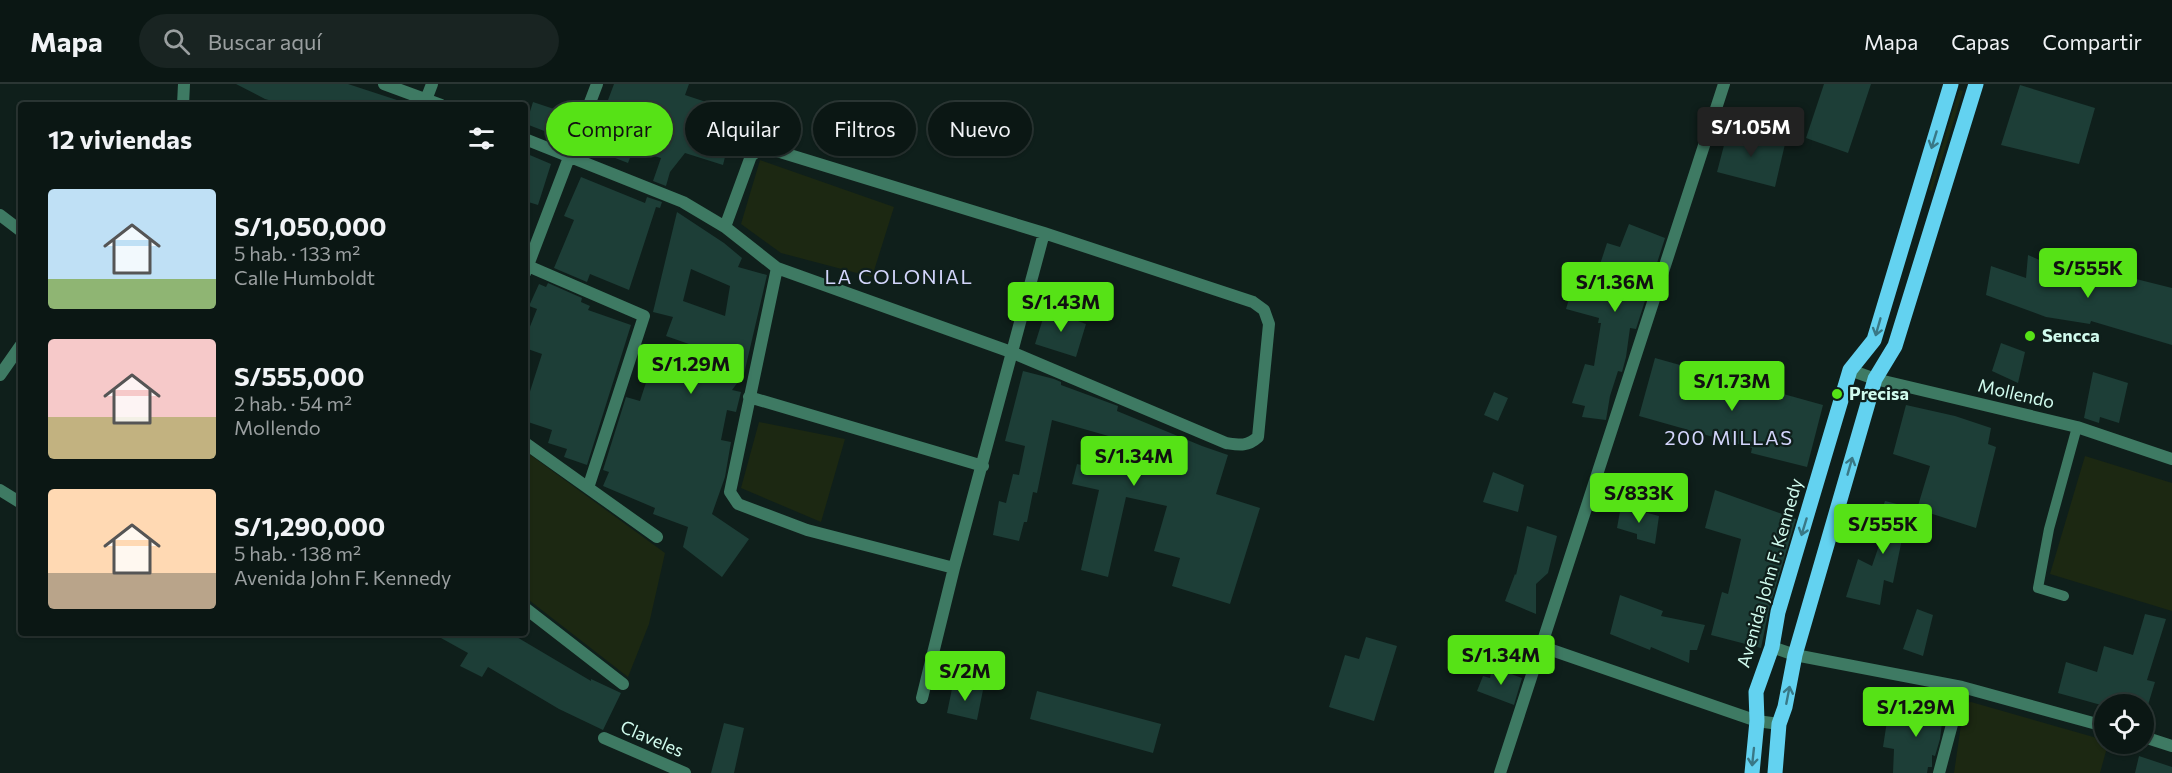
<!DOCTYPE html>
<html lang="es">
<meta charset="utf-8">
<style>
:root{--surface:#0b1714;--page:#192422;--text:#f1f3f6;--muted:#9a9fa0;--line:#2b3634;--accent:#56e216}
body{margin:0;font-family:Commissioner,sans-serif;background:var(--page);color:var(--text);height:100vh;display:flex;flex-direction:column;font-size:22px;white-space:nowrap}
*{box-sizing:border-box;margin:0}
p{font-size:20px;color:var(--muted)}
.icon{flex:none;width:33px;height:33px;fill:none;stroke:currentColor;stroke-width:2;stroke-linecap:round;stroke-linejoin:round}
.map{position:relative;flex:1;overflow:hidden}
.drawer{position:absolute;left:18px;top:18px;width:510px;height:534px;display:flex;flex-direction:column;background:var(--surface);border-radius:6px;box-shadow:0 2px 4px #0004,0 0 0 2px var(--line)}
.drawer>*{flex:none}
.hud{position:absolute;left:546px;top:18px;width:570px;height:54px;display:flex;gap:12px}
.tools{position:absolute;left:2094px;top:610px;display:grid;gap:12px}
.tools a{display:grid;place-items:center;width:60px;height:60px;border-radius:50%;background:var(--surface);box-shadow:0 2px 4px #0004,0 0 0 2px var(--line);font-size:30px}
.price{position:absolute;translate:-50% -51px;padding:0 14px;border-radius:6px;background:var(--accent);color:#111;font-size:20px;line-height:39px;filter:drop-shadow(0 2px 3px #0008)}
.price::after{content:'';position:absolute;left:50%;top:36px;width:18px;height:14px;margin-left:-9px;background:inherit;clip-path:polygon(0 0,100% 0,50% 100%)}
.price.current{background:#222;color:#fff}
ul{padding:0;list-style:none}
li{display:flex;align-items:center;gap:18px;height:150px;padding:0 30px}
li span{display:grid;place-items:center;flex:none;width:168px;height:120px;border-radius:6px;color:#555}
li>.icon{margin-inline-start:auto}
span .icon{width:72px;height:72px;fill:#fffc;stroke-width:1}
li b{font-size:26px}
h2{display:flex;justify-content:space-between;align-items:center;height:72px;padding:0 30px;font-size:26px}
.pill{padding:0 21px;border-radius:27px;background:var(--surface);box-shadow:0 2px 4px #0004,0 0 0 2px var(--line);font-size:21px;line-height:54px}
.pill.current{background:var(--accent);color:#111}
header{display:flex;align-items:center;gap:36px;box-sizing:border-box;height:84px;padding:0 30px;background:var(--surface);border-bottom:2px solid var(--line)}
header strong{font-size:28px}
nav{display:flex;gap:33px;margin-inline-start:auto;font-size:21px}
.search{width:420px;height:54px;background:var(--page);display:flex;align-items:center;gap:15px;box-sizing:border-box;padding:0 21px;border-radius:33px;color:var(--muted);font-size:22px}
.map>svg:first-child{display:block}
.green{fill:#1c2812}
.building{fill:#1d3e37;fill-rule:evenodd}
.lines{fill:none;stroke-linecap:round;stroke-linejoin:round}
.lane{stroke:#3e7a63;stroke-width:10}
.street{stroke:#3e7a63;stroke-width:12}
.primary{stroke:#63d2f0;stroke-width:15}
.oneway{stroke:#397886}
.poi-dot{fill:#56e216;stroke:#0f1f1b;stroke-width:2}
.labels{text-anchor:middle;stroke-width:4.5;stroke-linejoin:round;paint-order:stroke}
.poi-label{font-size:18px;font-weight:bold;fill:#d1fbee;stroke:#0f1f1b;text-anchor:start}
.street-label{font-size:18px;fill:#d1fbee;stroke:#0f1f1b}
.neighbourhood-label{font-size:20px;letter-spacing:1.5px;fill:#d3d5fb;stroke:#0f1f1b}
</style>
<header>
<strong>Mapa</strong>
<div class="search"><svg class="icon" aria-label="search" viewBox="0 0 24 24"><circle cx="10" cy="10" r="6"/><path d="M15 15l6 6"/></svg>Buscar aquí</div>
<nav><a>Mapa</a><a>Capas</a><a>Compartir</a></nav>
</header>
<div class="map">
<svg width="2172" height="689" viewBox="0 0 2172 689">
<rect width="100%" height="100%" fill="#0f1f1b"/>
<path class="green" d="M 1959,6 L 1963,7 L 1932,107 L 1929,106 Z
M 760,76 L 894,123 L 872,193 L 781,169 L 741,140 Z
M 759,338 L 845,355 L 821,438 L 741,404 Z
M 525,367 L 665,469 L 649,540 L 628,593 L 525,513 Z
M 2085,372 L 2172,399 L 2172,527 L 2050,490 Z
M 1971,618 L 2104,656 L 2104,660 L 2108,660 L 2100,689 L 1954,689 L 1964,620 Z"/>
<path class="building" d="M 236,0 L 348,0 L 403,18 L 403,21 L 286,21 L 265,15 Z
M 614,0 L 689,0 L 685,11 L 727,25 L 717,51 L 750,62 L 744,68 L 726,69 L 723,81 L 685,69 L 670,88 L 666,102 L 653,97 L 661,74 L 633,66 L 628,79 L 592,65 L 592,59 Z
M 1824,0 L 1871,0 L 1848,69 L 1806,54 Z
M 2020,1 L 2095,24 L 2079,80 L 2001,61 Z
M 533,18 L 569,30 L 560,53 L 526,40 Z
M 1728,46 L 1785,60 L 1775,103 L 1717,88 Z
M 525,69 L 551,80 L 538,121 L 525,117 Z
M 581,93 L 645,119 L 647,113 L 662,118 L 660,124 L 656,123 L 629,206 L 590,190 L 587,198 L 554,184 L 574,136 L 564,132 Z
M 677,128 L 724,159 L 742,174 L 738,183 L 767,191 L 744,290 L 732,306 L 741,308 L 736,328 L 727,326 L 721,356 L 731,358 L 725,393 L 712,430 L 749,455 L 722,493 L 683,463 L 688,443 L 653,430 L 655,424 L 603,402 L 609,388 L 603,386 L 626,313 L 640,317 L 652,280 L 703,297 L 706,266 L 666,252 L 673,233 L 653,228 ZM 691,185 L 730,202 L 725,232 L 683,217 Z
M 1629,140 L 1665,154 L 1636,245 L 1630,244 L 1626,273 L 1622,288 L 1618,287 L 1610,312 L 1606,336 L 1582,333 L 1585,322 L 1572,319 L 1585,280 L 1594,282 L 1601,239 L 1598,239 L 1599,234 L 1566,225 L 1572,205 L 1590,211 L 1607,159 L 1620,163 Z
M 2028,171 L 2051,181 L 2050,185 L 2108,202 L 2112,189 L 2172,204 L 2172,261 L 2091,237 L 2090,240 L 2046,233 L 1986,211 L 1991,182 L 2026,194 Z
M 548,199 L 582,214 L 581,218 L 590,222 L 588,226 L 631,241 L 587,381 L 564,373 L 567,365 L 548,359 L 552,346 L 525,337 L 525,323 L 542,270 L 525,264 L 525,255 L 537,225 L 529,222 L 539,200 L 546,203 Z
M 1046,225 L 1086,240 L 1076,273 L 1035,260 Z
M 2001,259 L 2025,268 L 2018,299 L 1992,287 Z
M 1655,274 L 1823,321 L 1807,383 L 1751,369 L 1752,364 L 1639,332 Z
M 1023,287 L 1054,295 L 1061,298 L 1061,301 L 1118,322 L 1117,327 L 1202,362 L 1228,371 L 1216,410 L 1260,424 L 1230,520 L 1172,502 L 1180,474 L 1154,467 L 1167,422 L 1126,413 L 1108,493 L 1081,486 L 1099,406 L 1072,400 L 1077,380 L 1103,386 L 1112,353 L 1052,336 L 1037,409 L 1033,408 L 1027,438 L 1024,438 L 1019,457 L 993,451 L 999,417 L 1006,419 L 1013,390 L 1019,391 L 1025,362 L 1005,357 Z
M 2093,288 L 2128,299 L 2119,339 L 2100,333 L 2099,339 L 2084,334 Z
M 1494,308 L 1508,314 L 1498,337 L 1484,331 Z
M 1906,321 L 1955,332 L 1991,344 L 1988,360 L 1996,363 L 1976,444 L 1917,425 L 1930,382 L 1893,370 Z
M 1493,388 L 1524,401 L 1518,428 L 1483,418 Z
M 1715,406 L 1796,435 L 1769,525 L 1761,564 L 1711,551 L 1722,508 L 1728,510 L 1741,455 L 1705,444 Z
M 1885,417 L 1917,425 L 1909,452 L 1903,450 L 1893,499 L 1884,496 L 1880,521 L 1846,513 L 1858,475 L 1872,482 L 1885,444 L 1876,441 Z
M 1621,422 L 1659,432 L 1655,460 L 1637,455 L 1637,450 L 1617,444 Z
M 1527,442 L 1557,452 L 1548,489 L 1536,500 L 1536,530 L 1505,517 L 1515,490 L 1516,491 Z
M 1620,511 L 1663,527 L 1661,532 L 1705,541 L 1697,566 L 1690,566 L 1689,579 L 1651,563 L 1650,566 L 1610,550 Z
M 1917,525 L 1933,531 L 1923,572 L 1903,565 Z
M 2145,530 L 2166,535 L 2147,596 L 2155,598 L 2148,621 L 2101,621 L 2058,609 L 2066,578 L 2097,588 L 2104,562 L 2133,571 Z
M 432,549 L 510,549 L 591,597 L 591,595 L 621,609 L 603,646 L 559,625 L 488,583 L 482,593 L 460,582 L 468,569 Z
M 1366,553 L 1397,562 L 1374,637 L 1329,623 L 1345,571 L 1359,575 Z
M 1492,583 L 1522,594 L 1514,621 L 1477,607 L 1483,592 L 1490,594 Z
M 953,600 L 983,606 L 977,636 L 947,629 Z
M 1037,607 L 1161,640 L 1153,669 L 1030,635 Z
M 1913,613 L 1944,623 L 1940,655 L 1935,672 L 1932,671 L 1932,683 L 1928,683 L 1927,689 L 1893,689 L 1894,665 L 1883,663 L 1887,637 L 1905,642 Z
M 724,639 L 744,644 L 734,689 L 711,689 Z
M 2139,672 L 2172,683 L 2172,689 L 2135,689 Z"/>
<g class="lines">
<path class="lane" d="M 2064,512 L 2038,504 L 2049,445 L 2077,343"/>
<path class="street" d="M 384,0 L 441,21
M 183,21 L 184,0
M 424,21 L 432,0
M 525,55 L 683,118 L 725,143 L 777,184 L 1011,268 L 1226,359 C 1239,361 1247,363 1258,353 L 1269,240 L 1264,226 L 1253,218 L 1044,149 L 767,64 L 761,64 L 751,72 L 725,143
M 0,131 L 21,147
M 528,182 L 644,232 L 588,404
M 777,184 L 730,408 L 738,420 L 807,446 L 954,484
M 525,189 L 597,0
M 1850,286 L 1875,295 L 2077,343 L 2172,375
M 0,291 L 21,261
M 749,313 L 983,382
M 525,359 L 657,453
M 0,406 L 21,419
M 525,524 L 623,600
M 1540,562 L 1757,637 L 1779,640
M 1772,563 L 1795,571 L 1962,603 L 2104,642
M 922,614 L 954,484 L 1044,149
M 2144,653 L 2172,662
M 604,654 L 685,689
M 1500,689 L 1724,0
M 1939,689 L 1962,603"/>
<path class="primary" d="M 1752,689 L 1757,637 L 1756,608 L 1772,563 L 1778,528 L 1850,286 L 1874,256 L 1951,0
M 1775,689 L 1779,640 L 1785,623 L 1795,571 L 1875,295 L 1895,262 L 1976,0"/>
</g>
<defs><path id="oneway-shaft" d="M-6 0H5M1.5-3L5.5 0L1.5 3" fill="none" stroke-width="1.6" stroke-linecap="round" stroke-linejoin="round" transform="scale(1.5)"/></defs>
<g class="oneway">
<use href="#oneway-shaft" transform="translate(1934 56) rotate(107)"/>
<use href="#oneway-shaft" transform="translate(1878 243) rotate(106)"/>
<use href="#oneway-shaft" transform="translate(1850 382) rotate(-74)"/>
<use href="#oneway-shaft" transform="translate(1804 443) rotate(107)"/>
<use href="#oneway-shaft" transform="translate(1788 611) rotate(-79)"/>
<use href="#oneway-shaft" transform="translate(1753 673) rotate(96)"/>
</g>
<g class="poi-dot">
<circle cx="2030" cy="252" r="6"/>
<circle cx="1837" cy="310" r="6"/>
</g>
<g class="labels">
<g class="poi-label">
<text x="2042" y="258">Sencca</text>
<text x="1849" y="316">Precisa</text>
</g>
<g class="street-label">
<text transform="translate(2016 310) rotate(13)" y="6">Mollendo</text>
<text transform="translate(1770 489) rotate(-74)" y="6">Avenida John F. Kennedy</text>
<text transform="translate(652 655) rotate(23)" y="6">Claveles</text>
</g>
<g class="neighbourhood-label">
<text x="899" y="200">LA COLONIAL</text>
<text x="1729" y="361">200 MILLAS</text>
</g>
</g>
</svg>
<div class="tools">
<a><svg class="icon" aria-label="locate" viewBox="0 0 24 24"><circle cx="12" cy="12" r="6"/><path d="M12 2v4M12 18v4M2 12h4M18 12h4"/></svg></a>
</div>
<b class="price current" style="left:1751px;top:74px">S/1.05M</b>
<b class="price" style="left:2088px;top:215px">S/555K</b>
<b class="price" style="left:1615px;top:229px">S/1.36M</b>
<b class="price" style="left:1061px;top:249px">S/1.43M</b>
<b class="price" style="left:691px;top:311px">S/1.29M</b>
<b class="price" style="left:1732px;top:328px">S/1.73M</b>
<b class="price" style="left:1134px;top:403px">S/1.34M</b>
<b class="price" style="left:1639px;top:440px">S/833K</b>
<b class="price" style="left:1883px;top:471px">S/555K</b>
<b class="price" style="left:1501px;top:602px">S/1.34M</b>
<b class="price" style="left:965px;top:618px">S/2M</b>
<b class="price" style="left:1916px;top:654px">S/1.29M</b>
<div class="hud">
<a class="pill current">Comprar</a>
<a class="pill">Alquilar</a>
<a class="pill">Filtros</a>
<a class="pill">Nuevo</a>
</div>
<section class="drawer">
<h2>12 viviendas<svg class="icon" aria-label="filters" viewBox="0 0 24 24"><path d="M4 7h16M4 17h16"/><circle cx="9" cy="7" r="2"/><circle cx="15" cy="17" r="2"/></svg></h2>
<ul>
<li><span style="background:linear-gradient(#bfe0f5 75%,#8fb573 0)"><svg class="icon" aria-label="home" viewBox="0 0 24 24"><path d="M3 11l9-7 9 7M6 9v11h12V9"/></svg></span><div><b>S/1,050,000</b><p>5 hab. · 133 m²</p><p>Calle Humboldt</p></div></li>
<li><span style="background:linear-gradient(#f6c9c9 65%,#c2b280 0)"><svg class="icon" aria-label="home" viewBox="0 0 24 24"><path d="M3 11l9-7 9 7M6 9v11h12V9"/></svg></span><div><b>S/555,000</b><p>2 hab. · 54 m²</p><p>Mollendo</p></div></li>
<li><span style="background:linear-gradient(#ffd9b3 70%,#b9a48a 0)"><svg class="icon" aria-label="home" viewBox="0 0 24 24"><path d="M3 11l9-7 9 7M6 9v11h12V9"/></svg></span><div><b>S/1,290,000</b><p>5 hab. · 138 m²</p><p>Avenida John F. Kennedy</p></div></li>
</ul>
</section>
</div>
